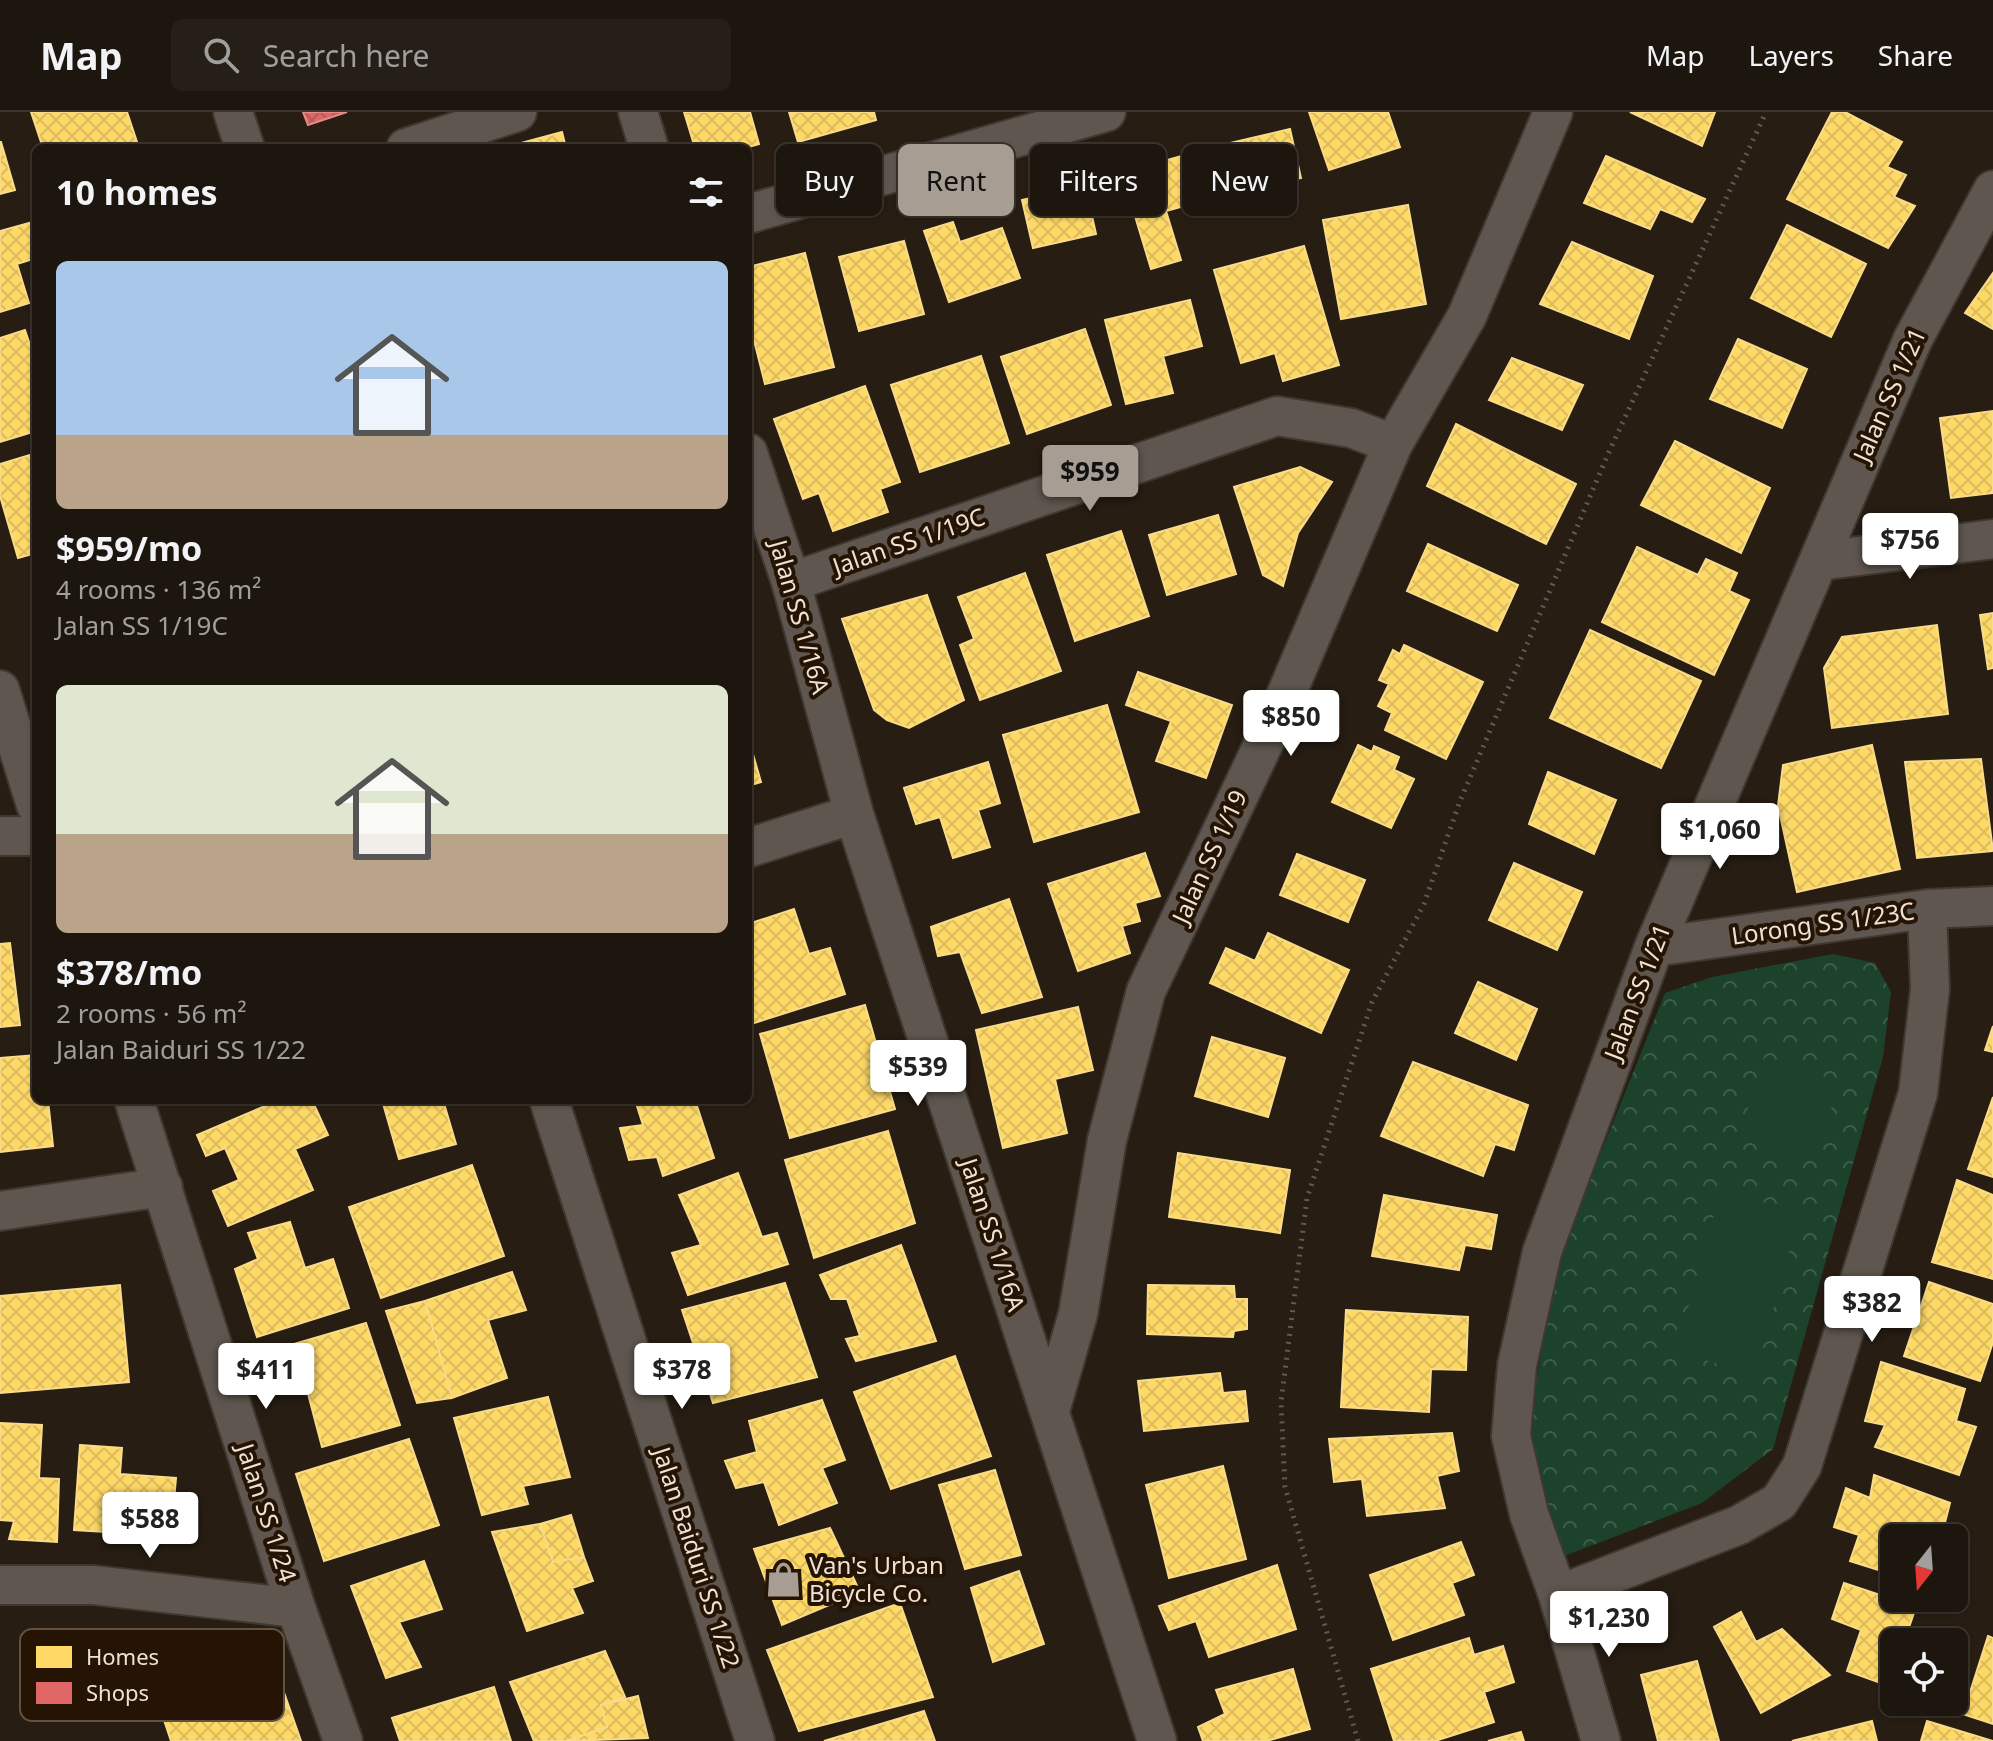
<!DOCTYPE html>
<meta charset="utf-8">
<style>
:root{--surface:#1d160e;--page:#251f17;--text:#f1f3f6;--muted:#a09f9e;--line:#3b352e;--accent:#a89d92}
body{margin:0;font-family:"Noto Sans",sans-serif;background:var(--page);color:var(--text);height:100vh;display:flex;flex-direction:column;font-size:30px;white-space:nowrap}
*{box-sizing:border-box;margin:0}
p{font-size:26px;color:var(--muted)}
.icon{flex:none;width:44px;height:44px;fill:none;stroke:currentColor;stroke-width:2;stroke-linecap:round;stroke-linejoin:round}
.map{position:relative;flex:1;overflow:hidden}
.drawer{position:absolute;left:32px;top:32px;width:720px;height:960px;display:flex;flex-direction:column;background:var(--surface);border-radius:12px;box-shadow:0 2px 6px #0004,0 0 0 2px var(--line)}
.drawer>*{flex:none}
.banner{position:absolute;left:776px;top:32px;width:760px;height:72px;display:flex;gap:16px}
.needle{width:52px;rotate:197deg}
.tools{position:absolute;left:1880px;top:1412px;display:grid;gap:16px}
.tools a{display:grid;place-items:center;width:88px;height:88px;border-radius:12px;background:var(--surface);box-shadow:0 2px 6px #0004,0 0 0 2px var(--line);font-size:40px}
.price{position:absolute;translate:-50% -68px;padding:0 18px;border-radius:8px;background:#fff;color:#222;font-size:26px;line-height:52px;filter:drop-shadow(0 2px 4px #0008)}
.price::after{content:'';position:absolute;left:50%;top:48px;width:24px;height:18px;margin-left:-12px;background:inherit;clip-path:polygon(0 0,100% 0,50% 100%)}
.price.selected{background:var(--accent);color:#111}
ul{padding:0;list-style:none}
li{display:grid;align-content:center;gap:16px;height:424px;padding:0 24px}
li span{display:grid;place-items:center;height:248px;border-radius:12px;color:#555}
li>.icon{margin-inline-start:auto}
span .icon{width:144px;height:144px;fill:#fffc;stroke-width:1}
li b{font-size:34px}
h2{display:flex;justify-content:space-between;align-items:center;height:96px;padding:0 24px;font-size:34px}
.tag{padding:0 28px;border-radius:12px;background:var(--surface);box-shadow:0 2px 6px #0004,0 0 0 2px var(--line);font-size:28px;line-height:72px}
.tag.selected{background:var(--accent);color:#111}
header{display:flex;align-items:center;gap:48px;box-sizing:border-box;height:112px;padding:0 40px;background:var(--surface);border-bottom:2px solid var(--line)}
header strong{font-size:38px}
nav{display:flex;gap:44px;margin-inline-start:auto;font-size:28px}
.search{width:560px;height:72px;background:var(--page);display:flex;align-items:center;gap:20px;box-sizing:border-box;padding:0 28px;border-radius:12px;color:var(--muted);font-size:30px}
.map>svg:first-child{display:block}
.park{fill:url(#park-crowns)}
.pitch{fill:#1c422c}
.homes{fill:url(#homes-cross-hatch);stroke:#fadc88;stroke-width:2}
.shops{fill:url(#shops-cross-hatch);stroke:#e48b88;stroke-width:2}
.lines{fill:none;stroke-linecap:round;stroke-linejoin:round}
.minor-casing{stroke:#403830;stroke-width:42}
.path{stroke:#615953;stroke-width:5;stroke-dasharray:2 6;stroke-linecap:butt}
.minor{stroke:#5f574f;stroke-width:38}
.labels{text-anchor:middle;stroke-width:8;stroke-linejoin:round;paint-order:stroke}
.street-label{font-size:24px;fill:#eee2d6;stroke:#251403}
.poi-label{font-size:24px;fill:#eee2d6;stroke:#251403;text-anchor:start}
.key{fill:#251403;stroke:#615242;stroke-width:2}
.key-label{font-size:22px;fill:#eee2d6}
</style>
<header>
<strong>Map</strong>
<div class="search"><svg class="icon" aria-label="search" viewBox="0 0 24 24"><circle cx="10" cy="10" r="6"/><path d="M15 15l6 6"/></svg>Search here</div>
<nav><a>Map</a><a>Layers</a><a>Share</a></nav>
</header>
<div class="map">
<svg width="1993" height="1629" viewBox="0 0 1993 1629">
<defs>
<pattern id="park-crowns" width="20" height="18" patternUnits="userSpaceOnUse" patternTransform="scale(2)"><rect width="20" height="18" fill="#1c422c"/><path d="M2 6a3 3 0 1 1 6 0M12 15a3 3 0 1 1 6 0" fill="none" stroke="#3d5d4a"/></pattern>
<pattern id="homes-cross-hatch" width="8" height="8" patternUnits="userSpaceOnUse" patternTransform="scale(2)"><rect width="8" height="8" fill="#ffd966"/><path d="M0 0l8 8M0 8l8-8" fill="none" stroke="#dabb5e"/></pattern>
<pattern id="shops-cross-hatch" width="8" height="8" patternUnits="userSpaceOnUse" patternTransform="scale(2)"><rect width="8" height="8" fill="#e06666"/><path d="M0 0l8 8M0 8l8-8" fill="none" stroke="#b25c5b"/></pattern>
</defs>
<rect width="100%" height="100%" fill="#271d13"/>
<path class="park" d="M 1833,842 L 1875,851 L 1891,880 L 1883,945 L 1773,1337 L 1702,1391 L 1562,1445 L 1526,1334 L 1555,1155 L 1665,881 L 1712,865 Z"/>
<path class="pitch" d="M 1765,945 L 1840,970 L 1814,1048 L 1739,1023 Z
M 1721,1078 L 1800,1101 L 1755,1262 L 1676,1240 Z"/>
<path class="homes" d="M 31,0 L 127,0 L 139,36 L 43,36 Z
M 684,0 L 750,0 L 759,32 L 745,36 L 695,36 Z
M 789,0 L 874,0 L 876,8 L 798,30 Z
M 1309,0 L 1388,0 L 1400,35 L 1329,58 Z
M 1630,0 L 1715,0 L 1702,34 Z
M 1832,0 L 1845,0 L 1902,30 L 1887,55 L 1906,63 L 1894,85 L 1915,94 L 1888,136 L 1787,87 Z
M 1290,17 L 1301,66 L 1224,84 L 1213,35 Z
M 562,20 L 566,36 L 503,36 Z
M 1,30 L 15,78 L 0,82 L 0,30 Z
M 1192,41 L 1206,88 L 1166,99 L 1181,148 L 1151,157 L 1122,61 Z
M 1606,44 L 1705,87 L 1692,110 L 1660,97 L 1650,117 L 1584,91 Z
M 1085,73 L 1096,122 L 1033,136 L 1022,88 Z
M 1408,93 L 1426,192 L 1341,207 L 1323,108 Z
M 36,109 L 36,146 L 17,152 L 29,191 L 0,200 L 0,119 Z
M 953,110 L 960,130 L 1002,116 L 1020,166 L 949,190 L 924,119 Z
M 1787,113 L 1866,152 L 1831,225 L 1751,186 Z
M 904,129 L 924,202 L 859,219 L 839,145 Z
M 1572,130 L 1653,164 L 1629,227 L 1540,192 Z
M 1304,134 L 1339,253 L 1283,269 L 1275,241 L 1241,251 L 1214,158 Z
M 805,141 L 834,255 L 765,272 L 748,205 L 748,155 Z
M 1993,161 L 1993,217 L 1965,201 Z
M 1190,188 L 1202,234 L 1163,244 L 1173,281 L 1126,292 L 1105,208 Z
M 1085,217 L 1111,293 L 1027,322 L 1001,245 Z
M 25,218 L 36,251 L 36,319 L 0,330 L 0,226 Z
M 1738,227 L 1807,257 L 1782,316 L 1710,287 Z
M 981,244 L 1009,331 L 920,360 L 891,273 Z
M 1512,246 L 1583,273 L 1562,318 L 1489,288 Z
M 865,274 L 900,370 L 880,377 L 888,400 L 833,419 L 819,381 L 803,387 L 774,307 Z
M 1993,299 L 1993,381 L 1951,386 L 1940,306 Z
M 1456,312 L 1576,372 L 1546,432 L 1427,374 Z
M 1675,329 L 1770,376 L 1741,441 L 1641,393 Z
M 36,341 L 36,441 L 18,446 L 0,384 L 0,352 Z
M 1300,355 L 1332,370 L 1298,421 L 1283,474 L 1263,463 L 1234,375 Z
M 1218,403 L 1236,462 L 1167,483 L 1149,423 Z
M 1121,419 L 1149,504 L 1075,529 L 1047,443 Z
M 1428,432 L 1518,473 L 1497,519 L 1407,479 Z
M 1637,435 L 1698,463 L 1706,447 L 1737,461 L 1729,479 L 1749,488 L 1714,563 L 1602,510 Z
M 1025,461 L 1061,559 L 980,588 L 960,533 L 974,527 L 958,485 Z
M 927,483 L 964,588 L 909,616 L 887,608 L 874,598 L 842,507 Z
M 1993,501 L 1993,556 L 1988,557 L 1980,503 Z
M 1937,513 L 1948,602 L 1832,616 L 1824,556 L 1842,525 Z
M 1590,518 L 1701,569 L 1661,656 L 1550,606 Z
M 1404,533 L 1483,570 L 1446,647 L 1385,618 L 1392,601 L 1378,594 L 1389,572 L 1379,568 L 1393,538 L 1400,542 Z
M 1138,560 L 1232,593 L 1206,666 L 1156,649 L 1171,609 L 1126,593 Z
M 1107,593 L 1139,700 L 1034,730 L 1003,623 Z
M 748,625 L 761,670 L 748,674 Z
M 1358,633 L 1372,640 L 1374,634 L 1399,645 L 1394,658 L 1414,667 L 1391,716 L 1332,690 Z
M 1872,633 L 1900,757 L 1797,780 L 1778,694 L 1783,653 Z
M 1981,647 L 1993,739 L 1917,746 L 1905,650 Z
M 988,650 L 1000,691 L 978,698 L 990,735 L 953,746 L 940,705 L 916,712 L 904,676 Z
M 1548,660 L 1616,688 L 1594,742 L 1529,712 Z
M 1145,741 L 1160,784 L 1135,791 L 1140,809 L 1122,814 L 1130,841 L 1078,859 L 1048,772 Z
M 1297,742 L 1365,768 L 1348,810 L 1280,783 Z
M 1514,751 L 1582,780 L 1557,838 L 1489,808 Z
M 1009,787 L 1042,885 L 982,901 L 960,840 L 938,844 L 931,815 Z
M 794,797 L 809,842 L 830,836 L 845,882 L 748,913 L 748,812 Z
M 1268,821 L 1349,858 L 1321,921 L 1210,871 L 1226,836 L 1255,849 Z
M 10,831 L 20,913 L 0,915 L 0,832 Z
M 1478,870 L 1537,897 L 1516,948 L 1455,921 Z
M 865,893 L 895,997 L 790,1026 L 760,922 Z
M 1078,895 L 1093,958 L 1055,967 L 1067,1021 L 1003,1036 L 976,918 Z
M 1993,914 L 1993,940 L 1985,938 Z
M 1212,925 L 1285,946 L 1268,1005 L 1195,984 Z
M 36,943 L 36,988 L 48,988 L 53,1034 L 0,1040 L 0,946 Z
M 1413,950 L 1528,993 L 1514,1038 L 1495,1032 L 1483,1064 L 1381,1024 Z
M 1993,985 L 1993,1065 L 1968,1057 Z
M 279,988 L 312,988 L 328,1023 L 295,1037 L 313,1078 L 228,1114 L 213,1079 L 239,1068 L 225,1036 L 206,1044 L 197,1023 Z
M 382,988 L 443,988 L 456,1032 L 399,1047 Z
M 635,988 L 695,988 L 714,1046 L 663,1064 L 657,1045 L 629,1048 L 620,1016 L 643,1013 Z
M 888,1019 L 915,1111 L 814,1146 L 785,1048 Z
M 1178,1041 L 1290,1058 L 1280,1121 L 1169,1105 Z
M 472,1053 L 504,1144 L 381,1186 L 349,1095 Z
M 738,1061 L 762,1125 L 777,1121 L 788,1152 L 688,1183 L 672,1141 L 701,1133 L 679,1083 Z
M 1957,1068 L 1993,1083 L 1993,1167 L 1932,1150 Z
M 1384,1083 L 1497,1103 L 1491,1137 L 1465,1133 L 1459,1158 L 1372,1144 Z
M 290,1110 L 305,1156 L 333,1147 L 349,1196 L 257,1225 L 235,1157 L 258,1147 L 248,1121 Z
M 901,1133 L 936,1229 L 856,1249 L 846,1227 L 860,1224 L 847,1187 L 831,1187 L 820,1163 Z
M 512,1160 L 526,1198 L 488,1208 L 507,1266 L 452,1286 L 425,1189 Z
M 1929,1170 L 1993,1192 L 1993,1230 L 1980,1269 L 1904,1244 Z
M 785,1171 L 817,1265 L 713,1291 L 682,1198 Z
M 120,1173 L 129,1270 L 0,1281 L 0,1184 Z
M 1148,1173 L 1234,1174 L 1235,1187 L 1247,1187 L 1247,1217 L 1234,1219 L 1233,1225 L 1147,1222 Z
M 425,1189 L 452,1286 L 417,1291 L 386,1199 Z
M 1346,1198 L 1468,1205 L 1466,1258 L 1431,1257 L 1429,1300 L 1341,1295 Z
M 366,1211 L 400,1313 L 322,1335 L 306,1274 L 287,1278 L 277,1237 Z
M 955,1244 L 991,1344 L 891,1377 L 854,1280 Z
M 1881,1250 L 1965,1277 L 1956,1309 L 1976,1315 L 1959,1363 L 1875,1335 L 1885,1313 L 1865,1309 Z
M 1220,1261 L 1223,1281 L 1245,1279 L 1248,1309 L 1144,1319 L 1138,1269 Z
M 548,1285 L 570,1365 L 523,1374 L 528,1392 L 482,1403 L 454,1306 Z
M 822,1288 L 845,1348 L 822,1356 L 837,1391 L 779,1413 L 764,1370 L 736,1376 L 725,1349 L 757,1340 L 749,1309 Z
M 0,1311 L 42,1313 L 39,1366 L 59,1367 L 57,1430 L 9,1427 L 14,1409 L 0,1408 Z
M 1452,1321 L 1459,1359 L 1437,1364 L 1445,1396 L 1367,1404 L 1362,1367 L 1334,1370 L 1329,1327 Z
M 409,1327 L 439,1413 L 324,1449 L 296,1362 Z
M 80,1333 L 122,1336 L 120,1362 L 176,1366 L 173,1399 L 124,1395 L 122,1421 L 74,1418 Z
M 1223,1354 L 1246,1447 L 1169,1466 L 1146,1373 Z
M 995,1358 L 1021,1443 L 965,1457 L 939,1373 Z
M 1874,1363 L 1950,1391 L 1941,1426 L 1894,1426 L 1894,1463 L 1850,1449 L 1859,1423 L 1834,1415 L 1846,1376 L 1870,1386 Z
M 571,1403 L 584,1445 L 553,1450 L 540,1412 Z
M 540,1412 L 553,1450 L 584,1445 L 593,1469 L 572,1476 L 583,1501 L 527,1519 L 492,1420 Z
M 830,1416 L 860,1480 L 782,1513 L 754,1437 Z
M 1461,1430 L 1474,1463 L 1452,1471 L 1464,1503 L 1393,1528 L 1370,1463 Z
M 424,1449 L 442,1497 L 399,1510 L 421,1555 L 386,1566 L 351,1474 Z
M 1277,1453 L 1296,1517 L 1209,1545 L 1196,1509 L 1169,1518 L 1159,1494 Z
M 1019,1459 L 1044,1532 L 993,1550 L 971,1476 Z
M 1844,1471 L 1916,1495 L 1904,1530 L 1894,1530 L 1894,1559 L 1889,1574 L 1847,1559 L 1861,1518 L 1832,1507 Z
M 900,1491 L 933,1585 L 799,1619 L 767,1538 Z
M 1741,1500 L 1756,1530 L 1782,1517 L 1830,1563 L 1761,1601 L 1714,1515 Z
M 1988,1524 L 1993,1526 L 1993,1612 L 1963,1602 Z
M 1469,1526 L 1474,1543 L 1503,1534 L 1514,1570 L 1484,1580 L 1494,1610 L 1435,1629 L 1394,1629 L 1371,1557 Z
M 605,1539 L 625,1585 L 601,1593 L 607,1615 L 567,1629 L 534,1629 L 510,1570 Z
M 1697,1549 L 1719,1629 L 1658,1629 L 1641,1563 Z
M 274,1552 L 301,1629 L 171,1629 L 157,1587 Z
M 1293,1557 L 1310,1617 L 1266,1629 L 1203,1629 L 1198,1615 L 1225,1602 L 1216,1578 Z
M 494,1575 L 511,1629 L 400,1629 L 392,1606 Z
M 638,1584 L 648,1626 L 567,1629 L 607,1615 L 601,1593 Z
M 924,1599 L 935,1629 L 824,1629 Z
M 1872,1609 L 1877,1629 L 1792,1629 Z
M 1927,1609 L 1993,1629 L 1921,1629 Z
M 1521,1620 L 1524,1629 L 1488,1629 Z"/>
<path class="shops" d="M 303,0 L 347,0 L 308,13 Z"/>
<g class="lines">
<defs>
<path id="minor" d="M 233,0 L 245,36
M 638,0 L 649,36
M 406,36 L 517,0
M 748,102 L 1106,0
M 748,341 L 791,470 L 854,702 L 1157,1629
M 1819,449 L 1993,427
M 791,470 L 1277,304 L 1351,316 L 1393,332
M 0,578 L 36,693
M 0,724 L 36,724
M 748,736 L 854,702
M 1654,835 L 1927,797 L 1993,794
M 134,988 L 296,1496 L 343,1629
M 549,988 L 755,1629
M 0,1099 L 163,1075
M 1050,1299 L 1078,1202 L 1107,1028 L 1146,879 L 1280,597 L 1393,332 L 1467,204 L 1553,0
M 0,1473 L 93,1473 L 296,1496
M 1558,1483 L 1739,1413 L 1779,1390 L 1802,1354 L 1918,981 L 1930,877 L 1927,797
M 1601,1629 L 1558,1483 L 1529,1402 L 1511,1324 L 1517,1253 L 1542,1140 L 1654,835 L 1913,227 L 1993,78"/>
</defs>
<use href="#minor" class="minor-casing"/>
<path class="path" d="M 1358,1629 L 1285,1375 L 1281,1290 L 1307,1086 L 1372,890 L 1424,792 L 1460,689 L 1609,340 L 1766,0"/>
<use href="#minor" class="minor"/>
</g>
<defs>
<symbol id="shop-bare" viewBox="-9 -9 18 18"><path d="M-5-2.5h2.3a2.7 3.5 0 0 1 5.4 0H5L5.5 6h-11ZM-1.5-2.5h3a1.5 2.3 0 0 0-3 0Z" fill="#a89d92" stroke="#251403" stroke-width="2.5" paint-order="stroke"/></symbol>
</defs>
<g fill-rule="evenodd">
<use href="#shop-bare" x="758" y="1442" width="51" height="51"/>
</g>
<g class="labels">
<g class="street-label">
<text transform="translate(1890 283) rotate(-66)" y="8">Jalan SS 1/21</text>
<text transform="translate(909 430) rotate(-19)" y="8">Jalan SS 1/19C</text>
<text transform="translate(799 505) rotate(74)" y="8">Jalan SS 1/16A</text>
<text transform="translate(1210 745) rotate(-65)" y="8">Jalan SS 1/19</text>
<text transform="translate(1823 812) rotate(-8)" y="8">Lorong SS 1/23C</text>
<text transform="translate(1638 880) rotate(-69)" y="8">Jalan SS 1/21</text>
<text transform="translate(992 1123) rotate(72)" y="8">Jalan SS 1/16A</text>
<text transform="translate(266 1401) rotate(72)" y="8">Jalan SS 1/24</text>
<text transform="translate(696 1446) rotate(72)" y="8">Jalan Baiduri SS 1/22</text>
</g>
<g class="poi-label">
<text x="809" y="1462">Van's Urban<tspan x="809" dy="28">Bicycle Co.</tspan></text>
</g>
</g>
<rect x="20" y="1517" width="264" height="92" rx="12" class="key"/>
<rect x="36" y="1534" width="36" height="22" fill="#ffd966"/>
<rect x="36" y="1570" width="36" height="22" fill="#e06666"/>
<g class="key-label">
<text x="86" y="1553">Homes</text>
<text x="86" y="1589">Shops</text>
</g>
</svg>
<div class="tools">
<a><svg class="needle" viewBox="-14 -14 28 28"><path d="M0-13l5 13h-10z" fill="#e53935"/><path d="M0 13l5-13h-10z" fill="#a09f9e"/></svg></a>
<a><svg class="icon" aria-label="locate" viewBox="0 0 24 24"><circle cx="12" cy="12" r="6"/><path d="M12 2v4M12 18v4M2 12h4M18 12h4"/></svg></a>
</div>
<b class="price selected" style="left:1090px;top:401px">$959</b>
<b class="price" style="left:1910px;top:469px">$756</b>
<b class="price" style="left:1291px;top:646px">$850</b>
<b class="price" style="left:1720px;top:759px">$1,060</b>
<b class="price" style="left:918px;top:996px">$539</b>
<b class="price" style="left:1872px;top:1232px">$382</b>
<b class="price" style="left:266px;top:1299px">$411</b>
<b class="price" style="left:682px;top:1299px">$378</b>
<b class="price" style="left:150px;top:1448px">$588</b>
<b class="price" style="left:1609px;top:1547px">$1,230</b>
<div class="banner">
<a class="tag">Buy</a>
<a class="tag selected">Rent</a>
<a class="tag">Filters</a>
<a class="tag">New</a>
</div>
<section class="drawer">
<h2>10 homes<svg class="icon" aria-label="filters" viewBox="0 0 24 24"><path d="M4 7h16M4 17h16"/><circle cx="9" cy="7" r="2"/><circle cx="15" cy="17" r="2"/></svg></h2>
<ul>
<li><span style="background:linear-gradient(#a9c7e8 70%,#b9a48a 0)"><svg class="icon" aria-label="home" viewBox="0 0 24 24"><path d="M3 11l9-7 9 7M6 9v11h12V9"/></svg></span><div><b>$959/mo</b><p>4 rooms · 136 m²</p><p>Jalan SS 1/19C</p></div></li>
<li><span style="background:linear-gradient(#dfe7d0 60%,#b9a48a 0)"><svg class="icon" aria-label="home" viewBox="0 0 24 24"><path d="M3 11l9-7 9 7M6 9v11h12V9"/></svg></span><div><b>$378/mo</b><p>2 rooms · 56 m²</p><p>Jalan Baiduri SS 1/22</p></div></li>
</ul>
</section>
</div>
